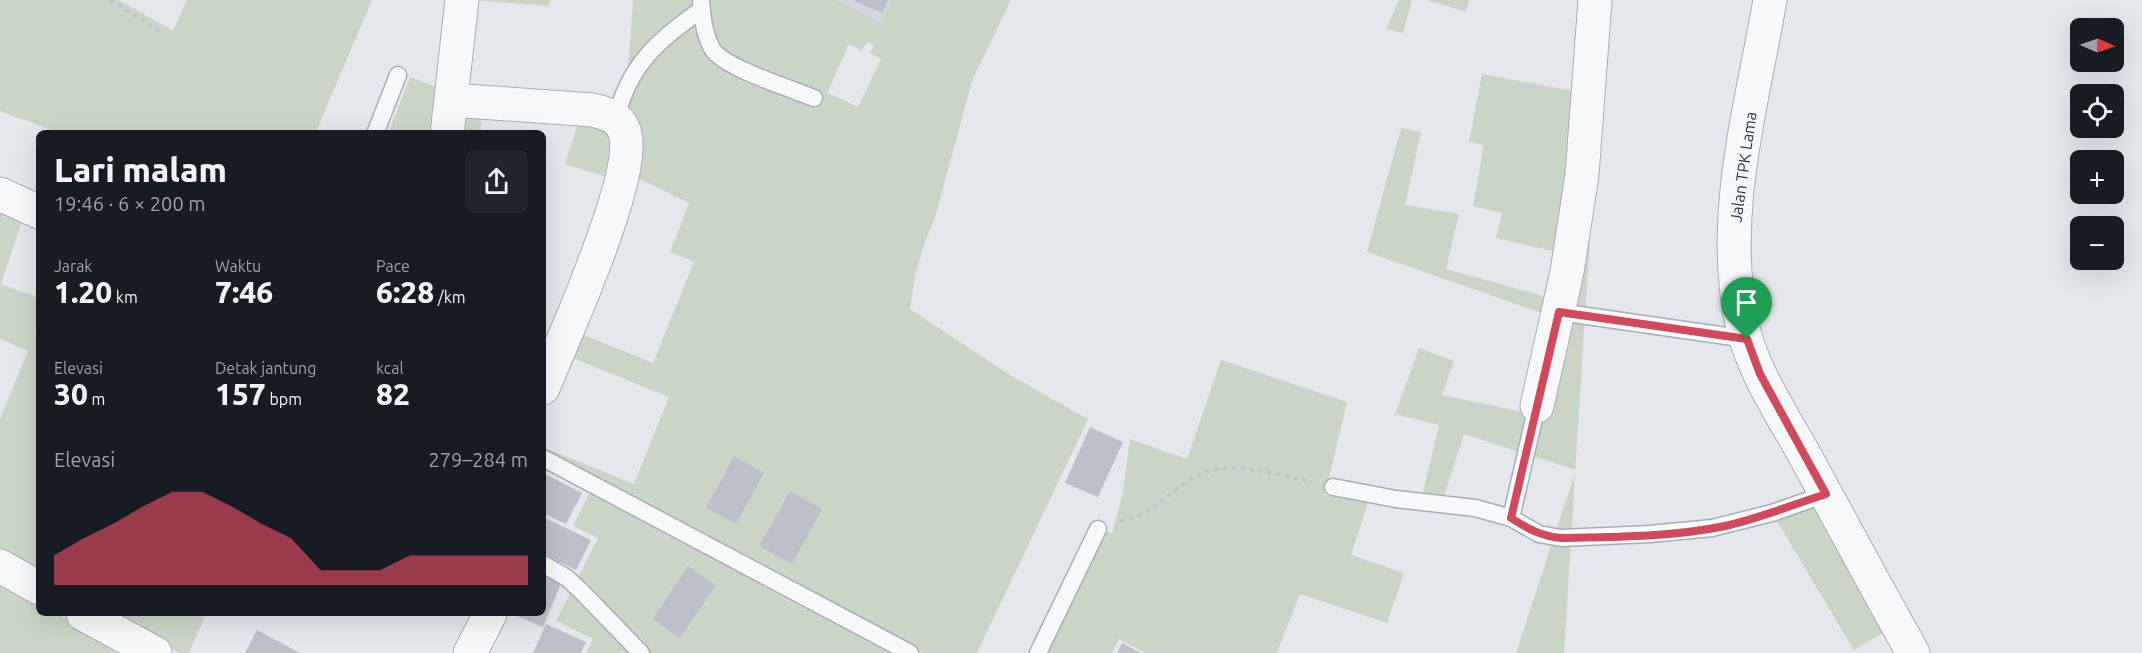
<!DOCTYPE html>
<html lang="id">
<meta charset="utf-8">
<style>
body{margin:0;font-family:Ubuntu,sans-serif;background:#20242c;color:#f1f3f6;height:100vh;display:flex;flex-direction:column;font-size:22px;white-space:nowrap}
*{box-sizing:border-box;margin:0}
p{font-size:20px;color:#9ea1a6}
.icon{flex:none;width:33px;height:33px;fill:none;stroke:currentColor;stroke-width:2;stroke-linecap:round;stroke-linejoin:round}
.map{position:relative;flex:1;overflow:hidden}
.drawer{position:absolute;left:36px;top:130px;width:510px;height:486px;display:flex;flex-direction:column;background:#171b24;border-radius:9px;box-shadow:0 6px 24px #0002}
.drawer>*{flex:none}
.needle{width:39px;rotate:92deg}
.buttons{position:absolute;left:2070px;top:18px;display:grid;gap:12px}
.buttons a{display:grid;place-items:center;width:54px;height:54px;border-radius:9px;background:#171b24;box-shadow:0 6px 24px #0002;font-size:30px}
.pin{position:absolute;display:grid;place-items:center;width:51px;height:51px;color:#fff;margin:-62px -26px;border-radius:50% 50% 50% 0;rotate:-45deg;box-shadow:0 0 6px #0007}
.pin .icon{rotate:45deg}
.round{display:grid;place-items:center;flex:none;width:63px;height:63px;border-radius:9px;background:#20242c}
.summary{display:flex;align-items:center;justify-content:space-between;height:102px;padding:0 18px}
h1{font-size:33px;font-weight:800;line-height:45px}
.figures{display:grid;grid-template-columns:repeat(3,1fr);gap:9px;height:102px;padding:6px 18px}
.figures div{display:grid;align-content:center}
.figures b{font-size:30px;font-weight:800}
.figures small{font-size:16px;font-weight:400}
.figures p{font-size:16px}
.chart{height:168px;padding:12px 18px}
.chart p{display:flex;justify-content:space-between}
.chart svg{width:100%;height:108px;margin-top:6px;fill:#d1495b;opacity:.7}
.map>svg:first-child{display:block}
.built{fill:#d2d6de}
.green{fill:#c9d6c5;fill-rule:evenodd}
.building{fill:#bbc0ca}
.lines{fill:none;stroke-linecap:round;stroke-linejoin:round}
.lane-casing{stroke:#a9aeb7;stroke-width:19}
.street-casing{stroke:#a9aeb7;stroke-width:35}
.path{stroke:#c2c5cb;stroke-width:4;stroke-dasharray:4.5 4.5;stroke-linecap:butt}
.lane{stroke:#f7f8fa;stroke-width:16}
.street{stroke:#f7f8fa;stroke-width:33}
.route-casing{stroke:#fff;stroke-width:12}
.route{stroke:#d1495b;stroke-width:8}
.labels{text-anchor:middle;stroke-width:5;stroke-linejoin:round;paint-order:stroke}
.street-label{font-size:16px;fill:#2b3445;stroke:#f4f6f9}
</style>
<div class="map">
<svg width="2142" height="653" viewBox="0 0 2142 653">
<rect width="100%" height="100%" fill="#e4e7ec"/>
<path class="built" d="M837 0H891L881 25Z"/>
<path class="green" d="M0 0H119L173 31 187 0H372L315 134 60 133 0 111Z
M472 0H550L549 6Z
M633 0H837L881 24 891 0H1011L972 81 935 218 925 241 915 276 910 309 1010 375 1088 419 977 653H923L543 447 634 484 669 397 570 357 579 333 653 363 694 262 670 252 689 203 635 177 625 115ZM867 42 874 45 870 53 881 59 858 107 827 93 849 44 862 51Z
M1399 0H1412L1403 33 1386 29Z
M1427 0H1469L1466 12Z
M1482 74 1600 96 1586 298 1564 653H1516L1576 470 1464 434 1444 496 1423 493 1439 425 1395 414 1419 348 1454 361 1442 395 1543 416 1570 323 1367 252 1401 128 1421 132 1405 205 1459 214 1446 269 1575 305 1587 259 1496 238 1502 213 1473 206 1484 145 1469 142Z
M410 77 446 91 441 133 388 134Z
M460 111 482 112 480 133 457 134Z
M580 117 612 130 613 179 565 164Z
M0 205 24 215 1 284 39 298V320L35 332 39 334V572L0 550V419L28 351 0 339Z
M1221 360 1347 402 1325 495 1368 503 1351 555 1404 573 1387 623 1300 594 1277 653H1145L1119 639 1112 653H1030L1092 525 1112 534 1123 492 1130 439 1187 459Z
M590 492 896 653H586L593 639 556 621 598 538 573 526Z
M1816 497 1888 630 1854 650 1772 513Z
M0 579 39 602V614H58L131 653H0Z
M112 614H206L189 653H180Z"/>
<path class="building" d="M852 0H888L883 13Z
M1090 427 1123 442 1098 497 1065 483Z
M734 456 764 473 736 524 706 508Z
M543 473 582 493 566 524 543 513Z
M790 491 822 509 792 564 759 546Z
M543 517 591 540 576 570 543 554Z
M688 566 716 585 680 638 653 619Z
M543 573 562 581 543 627 512 614H543Z
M546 624 586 642 581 653H533Z
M257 630 300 653H245Z
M1122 643 1141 653H1117Z"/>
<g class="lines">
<g class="lane-casing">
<path id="lane" d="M701 0C702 16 704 36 713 50 725 68 792 89 814 98
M616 119C629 64 658 41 702 9
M375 134 398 75
M1559 312 1747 339
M543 458 910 653
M1333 487 1396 499 1475 508 1511 518 1539 534 1561 538 1650 534 1712 528 1772 513 1826 494
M1511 518 1537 406
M543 564 567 578 582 592 641 653
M1038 653 1098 529"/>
</g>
<g class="street-casing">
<path id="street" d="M1770 0C1752 105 1720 212 1741 319 1750 367 1780 411 1804 454 1840 520 1876 587 1913 653
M451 100 593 110C605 113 618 116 623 128 643 167 561 343 543 388
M447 134 462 0
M0 194 39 212
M1537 406 1567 272 1582 175 1595 0
M0 566 39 588
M83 614 155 653
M470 653 490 614"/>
</g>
<path class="path" d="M110 0 162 33
M1120 521C1148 516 1164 498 1186 482 1221 455 1273 474 1312 482"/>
<use href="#lane" class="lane"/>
<use href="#street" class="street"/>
</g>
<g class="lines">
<g class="route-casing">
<path id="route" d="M1559 312 1747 339 1760 374 1826 494C1792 505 1760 518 1725 526 1672 537 1615 537 1561 538 1541 536 1528 529 1511 518Z"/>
</g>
<use href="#route" class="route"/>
</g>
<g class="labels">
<g class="street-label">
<text transform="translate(1743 167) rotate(-82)" y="6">Jalan TPK Lama</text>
</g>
</g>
</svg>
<div class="buttons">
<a><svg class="needle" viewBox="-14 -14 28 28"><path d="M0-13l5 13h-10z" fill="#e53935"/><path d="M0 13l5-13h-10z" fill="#9ea1a6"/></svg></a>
<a><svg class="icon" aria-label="locate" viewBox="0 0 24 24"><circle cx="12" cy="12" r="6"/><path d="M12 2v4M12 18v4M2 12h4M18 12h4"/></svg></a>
<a>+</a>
<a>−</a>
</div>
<div class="pin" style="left:1747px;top:339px;background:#1e9e55"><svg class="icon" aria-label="arrive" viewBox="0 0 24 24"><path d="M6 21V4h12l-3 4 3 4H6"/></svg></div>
<section class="drawer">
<div class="summary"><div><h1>Lari malam</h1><p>19:46 · 6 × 200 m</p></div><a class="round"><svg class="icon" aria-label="share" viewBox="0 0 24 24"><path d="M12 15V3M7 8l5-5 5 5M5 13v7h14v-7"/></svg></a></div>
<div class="figures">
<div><p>Jarak</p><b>1.20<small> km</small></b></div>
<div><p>Waktu</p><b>7:46</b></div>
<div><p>Pace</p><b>6:28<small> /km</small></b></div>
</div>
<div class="figures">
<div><p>Elevasi</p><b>30<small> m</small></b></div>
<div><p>Detak jantung</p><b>157<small> bpm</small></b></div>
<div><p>kcal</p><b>82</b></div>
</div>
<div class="chart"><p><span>Elevasi</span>279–284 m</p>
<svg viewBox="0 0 160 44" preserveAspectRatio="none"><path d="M0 44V32L10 25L20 19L30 12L40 6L50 6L60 12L70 19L80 25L90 38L100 38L110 38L120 32L130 32L140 32L150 32L160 32V44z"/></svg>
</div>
</section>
</div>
